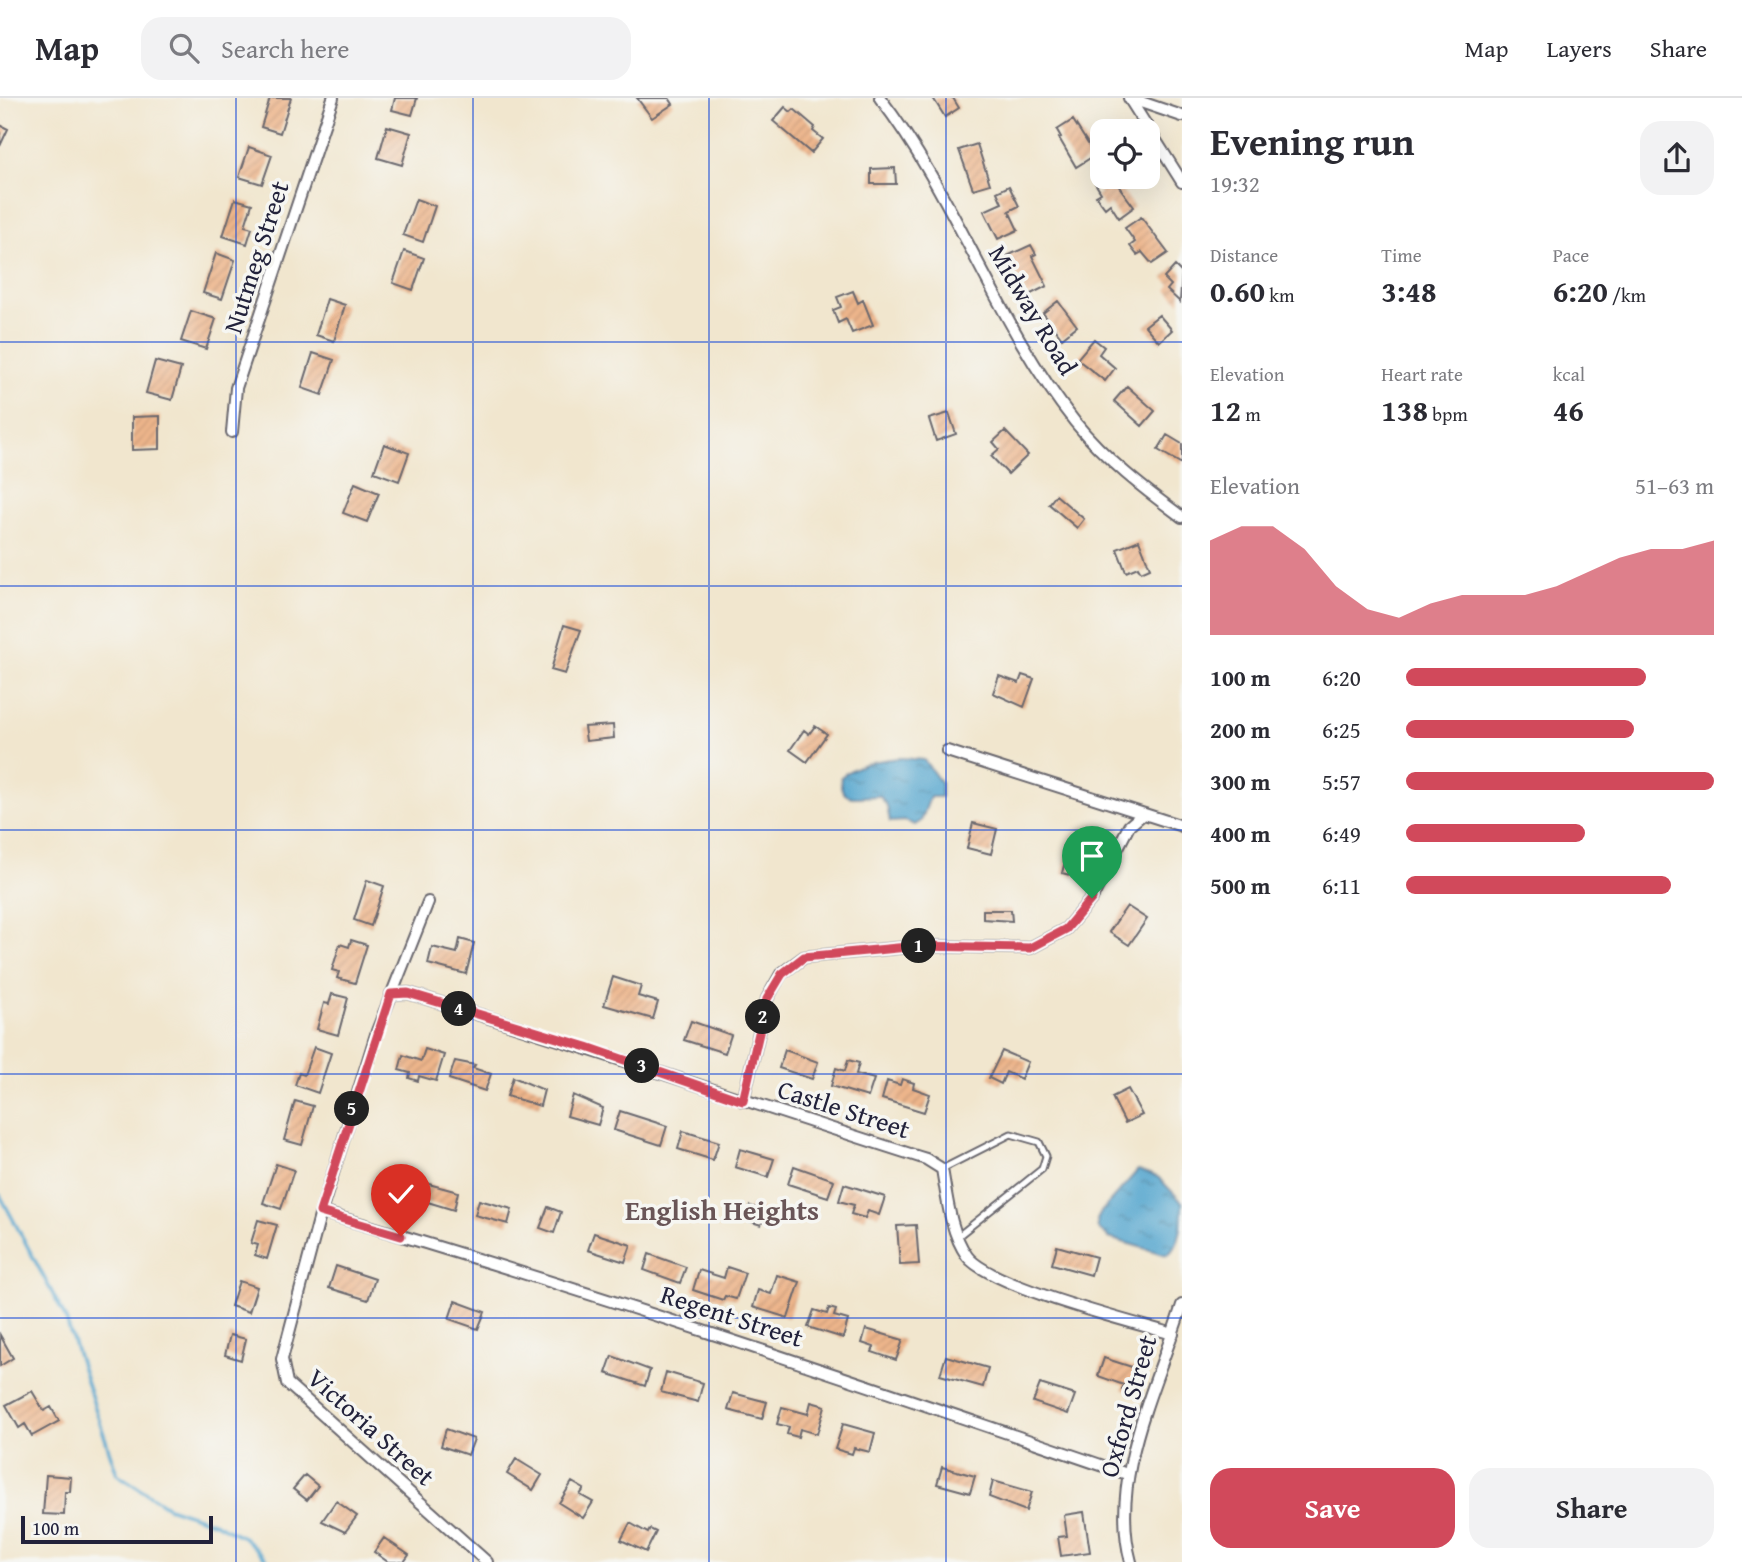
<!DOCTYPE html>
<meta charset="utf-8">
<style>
body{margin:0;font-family:"Gentium Book Plus",serif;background:#f2f2f3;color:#2b2b33;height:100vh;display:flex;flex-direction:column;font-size:26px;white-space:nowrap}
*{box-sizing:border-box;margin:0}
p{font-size:23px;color:#7c7c81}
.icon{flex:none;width:38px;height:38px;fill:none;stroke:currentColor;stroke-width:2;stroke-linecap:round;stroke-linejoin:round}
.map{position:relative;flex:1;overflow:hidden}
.side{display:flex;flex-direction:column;background:#fff;width:560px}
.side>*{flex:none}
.fabs{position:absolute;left:1090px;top:21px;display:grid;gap:14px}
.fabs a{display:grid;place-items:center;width:70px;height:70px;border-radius:14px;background:#fff;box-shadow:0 7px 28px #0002;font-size:35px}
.scale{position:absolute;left:21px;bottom:18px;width:192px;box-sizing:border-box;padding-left:7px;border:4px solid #22223b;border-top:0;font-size:19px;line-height:24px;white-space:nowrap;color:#22223b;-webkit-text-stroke:5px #f6f6f2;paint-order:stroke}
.pin{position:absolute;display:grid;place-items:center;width:60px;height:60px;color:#fff;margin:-72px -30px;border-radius:50% 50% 50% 0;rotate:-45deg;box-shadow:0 0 7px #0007}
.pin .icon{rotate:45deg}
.km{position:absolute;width:35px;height:35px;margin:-18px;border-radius:50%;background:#222;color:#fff;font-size:19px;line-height:35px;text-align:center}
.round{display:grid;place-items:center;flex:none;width:74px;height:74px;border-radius:21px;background:#f2f2f3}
.summary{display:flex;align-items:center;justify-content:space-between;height:119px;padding:0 28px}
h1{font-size:38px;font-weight:700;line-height:52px}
.figures{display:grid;grid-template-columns:repeat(3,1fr);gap:10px;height:119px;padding:7px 28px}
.figures div{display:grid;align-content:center}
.figures b{font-size:30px;font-weight:700}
.figures small{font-size:19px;font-weight:400}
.figures p{font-size:19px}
.chart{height:196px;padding:14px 28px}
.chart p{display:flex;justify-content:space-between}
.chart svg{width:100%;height:126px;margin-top:7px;fill:#d1495b;opacity:.7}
.cta{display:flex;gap:14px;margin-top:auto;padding:14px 28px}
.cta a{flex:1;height:80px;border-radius:21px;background:#d1495b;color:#fff;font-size:28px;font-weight:700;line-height:80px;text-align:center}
.cta a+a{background:#f2f2f3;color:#2b2b33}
ul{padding:0 28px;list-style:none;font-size:23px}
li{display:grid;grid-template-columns:112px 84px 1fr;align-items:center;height:52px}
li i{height:18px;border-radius:9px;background:#d1495b}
header{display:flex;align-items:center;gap:42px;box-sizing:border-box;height:98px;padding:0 35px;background:#fff;border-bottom:2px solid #e1e1e2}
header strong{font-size:33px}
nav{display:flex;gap:38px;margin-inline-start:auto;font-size:24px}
.search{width:490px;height:63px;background:#f2f2f3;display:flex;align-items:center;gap:18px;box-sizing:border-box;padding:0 24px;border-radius:21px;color:#7c7c81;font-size:26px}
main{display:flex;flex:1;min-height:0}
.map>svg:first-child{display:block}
.water{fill:url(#water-ripples);stroke:#3a6484;stroke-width:2}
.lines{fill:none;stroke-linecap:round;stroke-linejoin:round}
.stream{stroke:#53a5ce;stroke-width:3.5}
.building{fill:url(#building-hatch)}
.lane-casing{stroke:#6a676e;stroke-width:9}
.street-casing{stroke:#6a676e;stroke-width:14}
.lane{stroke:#fff;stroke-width:5}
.street{stroke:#fff;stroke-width:10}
.route-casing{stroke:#fff;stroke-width:14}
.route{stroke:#d1495b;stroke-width:9}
.grid{fill:none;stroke:#1d4ed8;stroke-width:2;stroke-opacity:0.55}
.labels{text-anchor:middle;stroke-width:7;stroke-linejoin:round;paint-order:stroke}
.street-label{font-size:26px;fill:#22223b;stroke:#f6f6f2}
.neighbourhood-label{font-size:28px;font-weight:bold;fill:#695557;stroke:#f6f6f2}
</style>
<header>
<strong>Map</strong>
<div class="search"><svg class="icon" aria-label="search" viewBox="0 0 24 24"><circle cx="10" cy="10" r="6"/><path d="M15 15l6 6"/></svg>Search here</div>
<nav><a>Map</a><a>Layers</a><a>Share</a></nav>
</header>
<main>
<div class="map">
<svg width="1182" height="1464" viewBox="0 0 1182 1464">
<defs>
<pattern id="water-ripples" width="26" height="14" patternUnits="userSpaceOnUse" patternTransform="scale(1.75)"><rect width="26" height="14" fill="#53a5ce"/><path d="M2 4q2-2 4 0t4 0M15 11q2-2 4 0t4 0" fill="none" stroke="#4486a8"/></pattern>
<pattern id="building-hatch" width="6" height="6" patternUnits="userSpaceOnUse" patternTransform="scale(1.75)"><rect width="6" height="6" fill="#edb58b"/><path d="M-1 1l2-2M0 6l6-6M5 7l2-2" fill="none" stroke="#cb9b79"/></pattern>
</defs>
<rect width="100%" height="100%" fill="#f6f6f2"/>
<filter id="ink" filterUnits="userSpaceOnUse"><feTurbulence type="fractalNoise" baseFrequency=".0143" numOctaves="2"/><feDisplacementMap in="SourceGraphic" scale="14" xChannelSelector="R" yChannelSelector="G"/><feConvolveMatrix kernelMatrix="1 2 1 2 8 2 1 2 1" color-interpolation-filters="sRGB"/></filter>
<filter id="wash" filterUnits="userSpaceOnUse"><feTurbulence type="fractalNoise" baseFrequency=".00686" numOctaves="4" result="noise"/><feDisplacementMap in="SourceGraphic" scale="28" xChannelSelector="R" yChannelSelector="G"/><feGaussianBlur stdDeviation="1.57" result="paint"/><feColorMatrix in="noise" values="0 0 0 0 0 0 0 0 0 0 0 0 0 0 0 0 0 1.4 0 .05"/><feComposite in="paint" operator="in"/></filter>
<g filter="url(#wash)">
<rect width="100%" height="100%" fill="#f1e6ce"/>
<path class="water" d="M901 660 924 662 941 685V699H930L921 723 915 727 905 723 890 724 887 708 880 698C862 697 838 708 841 679 858 664 880 662 901 660Z
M1138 1072 1158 1079 1182 1104C1182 1125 1182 1146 1167 1157L1109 1140 1098 1131 1097 1122 1101 1114Z"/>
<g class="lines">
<path class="stream" d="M0 1097 65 1219 117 1376 168 1409 215 1425 245 1440 269 1464"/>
</g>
<g id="blocks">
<path class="building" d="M270 0H291L280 35 261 29Z
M395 0H417L412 17 392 12Z
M637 0H669L673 6 652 20Z
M933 0H953L959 10 945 19Z
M785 9 791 14 794 11 815 29 813 33 823 41 811 55 773 23Z
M1073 22 1095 57 1076 69 1059 40 1061 39 1057 32Z
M0 27 8 31 0 48Z
M387 28 411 35 402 67 378 60Z
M977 46 990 86 973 91 959 52Z
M249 49 272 57 262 86 239 79Z
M895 70 896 86H871V71Z
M1104 79H1112L1134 109 1119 120 1110 106 1105 110 1096 98 1101 95 1095 85Z
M1009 88 1019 108 1009 113 1018 132 998 141 984 113 1002 105 997 94Z
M235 101 252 106 245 128 252 130 247 146 223 138Z
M416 101 435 108 423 144 403 137Z
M1141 119 1168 155 1152 166 1142 154 1137 157 1130 148 1135 144 1125 130Z
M1031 147 1036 156 1032 158 1047 188 1027 198 1007 158Z
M404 153 424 160 413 192 393 185Z
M216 155 235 162 222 201 203 195Z
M1175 168 1182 175 1180 204 1167 192 1171 187 1164 180Z
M853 193 858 205 863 202 873 227 852 235 846 221 838 225 833 212 841 209 837 199Z
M327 201 345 207 334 243 316 237Z
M1058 203 1077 228 1062 240 1043 215Z
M191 213 216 221 206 251 181 243Z
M1159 217 1172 232 1159 244 1145 228Z
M1094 241 1104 249 1099 256 1115 270 1105 283 1077 261Z
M313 255 334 262 322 297 302 290Z
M155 263 181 270 172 302 146 295Z
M1127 288 1155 313 1142 328 1114 303Z
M949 315 956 336 936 343 929 321Z
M160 318V351L132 352V319Z
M1005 333 1028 357 1008 376 991 358 999 351 993 344Z
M1167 337 1182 346V366L1158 352Z
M384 346 409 355 399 383 374 374Z
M355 385 379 395 367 424 343 415Z
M1056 397 1084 421 1077 430 1049 406Z
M1139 442 1150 470 1141 474 1138 469 1126 474 1117 451Z
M564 527 581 532 565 576 551 572Z
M1022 577 1034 581 1024 609 993 595 999 578 1019 585Z
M613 627 614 640 586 643 584 629Z
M815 628 827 636 807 664 790 652 804 632 809 636Z
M973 725 997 731 991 756 967 750Z
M1068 752 1091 758 1085 781 1062 775Z
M367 782 384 788 371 828 354 822Z
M1127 808 1147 821 1129 847 1109 834Z
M983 812H1011L1012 823 983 821Z
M460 841 474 845 466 876 428 866 432 849 457 855Z
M351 842 367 847 355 885 337 880 339 874 332 872 340 846 349 849Z
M613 879 641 888 638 898 658 904 653 921 604 907Z
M332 896 348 900 338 937 317 931 324 905 329 906Z
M691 923 731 937 725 955 684 942Z
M314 949 331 955 318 995 295 987 299 975 304 977Z
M425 951 444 957 436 983 419 978 418 983 409 980 410 975 399 972 403 957 421 963Z
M785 952 818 964 812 981 779 970Z
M1002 953 1028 964 1021 981 1006 974 1001 986 989 980Z
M848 962 859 965 856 976 874 981 868 999 831 988 836 970 845 973Z
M455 963 475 967 473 970 491 976 485 993 449 981Z
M513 979 544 992 540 1008 507 998Z
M902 981 914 985 913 990 930 996 924 1014 882 1001 887 983 900 987Z
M1128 991 1142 1017 1125 1025 1112 999Z
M573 997 603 1010 598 1027 567 1018Z
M295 1003 313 1008 302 1047 284 1042Z
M620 1013 667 1028 661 1047 614 1032Z
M683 1033 719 1044 713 1062 678 1051Z
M740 1051 774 1061 768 1079 735 1069Z
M276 1066 294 1072 281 1111 263 1105Z
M794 1068 834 1082 828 1099 788 1086Z
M425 1085 458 1094 454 1112 421 1102Z
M844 1086 885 1099 879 1117 868 1113 865 1120 851 1116 854 1107 839 1103Z
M479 1102 512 1111 508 1126 475 1117Z
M750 1108 766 1113 761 1127 746 1122Z
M548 1109 561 1114 554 1135 540 1130Z
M258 1122 277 1127 267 1161 255 1157 258 1147 251 1145Z
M916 1127 919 1166 900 1167 897 1128Z
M594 1135 631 1147 625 1164 588 1152Z
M1057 1148 1096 1159 1091 1177 1052 1166Z
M649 1156 686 1169 680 1185 644 1172Z
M336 1168 375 1181 368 1202 329 1190Z
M727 1169 745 1175 736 1201 725 1198 723 1202 693 1192 699 1172 724 1180Z
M777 1177 800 1184 788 1220 753 1209 758 1192 771 1196Z
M239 1183 257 1189 249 1214 231 1208Z
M455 1203 485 1214 478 1231 449 1221Z
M829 1210 836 1212 834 1218 848 1222 843 1240 808 1229 814 1212 827 1216Z
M866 1231 903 1242 896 1262 872 1254 874 1249 862 1245Z
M0 1237 13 1260 0 1268Z
M230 1237 246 1241 241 1262 225 1257Z
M612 1258 650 1272 645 1288 606 1275Z
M946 1258 988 1270 983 1289 940 1277Z
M1104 1260 1141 1272 1133 1295 1122 1291 1124 1287 1098 1278Z
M666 1274 703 1285 698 1304 661 1294Z
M1040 1286 1075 1297 1068 1316 1033 1304Z
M32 1293 44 1313 51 1309 59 1323 32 1338 25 1326 19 1330 6 1307Z
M733 1295 767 1304 762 1321 728 1312Z
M811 1304 825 1308 817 1336 800 1331 798 1339 787 1336 789 1329 777 1326 782 1309 808 1316Z
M843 1326 875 1335 870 1354 854 1350 852 1356 835 1351Z
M446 1331 474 1341 468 1357 441 1348Z
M516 1361 542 1377 533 1392 507 1376Z
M942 1369 975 1378 970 1395 937 1386Z
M46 1377 71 1379 70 1394H65L64 1417 43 1416Z
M305 1377 318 1388 307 1402 293 1391Z
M993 1383 1032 1394 1026 1413 989 1399Z
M572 1384 584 1391 580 1397 593 1404 583 1420 559 1405Z
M336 1403 357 1418 345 1434 322 1423Z
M1084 1414 1090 1454 1061 1458 1058 1439 1067 1438 1064 1417Z
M630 1425 648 1435 650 1431 656 1434 646 1454 621 1442Z
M384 1440 409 1457 404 1464H388L374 1454Z"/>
</g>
</g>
<g filter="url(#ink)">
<use href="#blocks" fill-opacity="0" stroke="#6a676e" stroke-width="2"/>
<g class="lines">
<g class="lane-casing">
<path id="lane" d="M942 1071 1011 1036 1039 1044 1046 1058 1042 1071 957 1139"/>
</g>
<g class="street-casing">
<path id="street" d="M880 0C957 100 996 225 1075 324 1105 361 1144 391 1182 419
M1129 0 1182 84
M1129 0 1182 18
M232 334 236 290 333 0
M947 653 1182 728
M428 804 377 933 321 1114 282 1261 287 1285 487 1464
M391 896 408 895C582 947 753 1006 926 1061L942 1071C947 1099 950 1134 967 1158 989 1188 1132 1224 1173 1236
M743 1003 767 901 781 876 804 859 918 848 1030 850 1066 831 1092 800 1129 728 1143 716
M321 1114C592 1193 859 1284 1127 1376
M1131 1464C1108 1380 1157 1287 1182 1207"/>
</g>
<use href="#lane" class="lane"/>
<use href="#street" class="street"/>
</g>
</g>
<g class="lines" filter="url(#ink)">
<g class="route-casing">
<path id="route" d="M401 1138 320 1114 391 896 408 895 587 949 743 1003 767 901 782 876 804 859 918 848 1030 850 1066 831 1092 800"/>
</g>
<use href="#route" class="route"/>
</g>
<path class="grid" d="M236 0V1464M473 0V1464M709 0V1464M946 0V1464M0 244H1182M0 488H1182M0 732H1182M0 976H1182M0 1220H1182"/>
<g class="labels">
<g class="street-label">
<text transform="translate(256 159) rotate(-72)" y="9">Nutmeg Street</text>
<text transform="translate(1033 212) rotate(59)" y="9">Midway Road</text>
<text transform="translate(844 1011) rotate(18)" y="9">Castle Street</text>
<text transform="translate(732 1218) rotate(18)" y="9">Regent Street</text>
<text transform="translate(1128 1308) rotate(-74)" y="9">Oxford Street</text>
<text transform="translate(371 1329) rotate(42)" y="9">Victoria Street</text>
</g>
<g class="neighbourhood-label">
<text x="722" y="1122">English Heights</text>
</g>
</g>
</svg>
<div class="fabs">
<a><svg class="icon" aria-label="locate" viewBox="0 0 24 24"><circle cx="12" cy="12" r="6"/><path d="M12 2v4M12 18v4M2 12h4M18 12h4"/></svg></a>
</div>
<div class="scale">100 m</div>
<div class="pin" style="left:1092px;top:800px;background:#1e9e55"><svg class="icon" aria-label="arrive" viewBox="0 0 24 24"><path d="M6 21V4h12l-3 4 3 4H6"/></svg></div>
<div class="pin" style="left:401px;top:1138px;background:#d93025"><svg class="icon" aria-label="check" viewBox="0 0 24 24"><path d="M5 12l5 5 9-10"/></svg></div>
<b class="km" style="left:919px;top:848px">1</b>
<b class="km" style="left:763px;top:919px">2</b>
<b class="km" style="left:642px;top:968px">3</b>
<b class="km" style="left:459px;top:911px">4</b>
<b class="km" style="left:352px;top:1011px">5</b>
</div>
<section class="side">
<div class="summary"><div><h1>Evening run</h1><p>19:32</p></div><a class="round"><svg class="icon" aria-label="share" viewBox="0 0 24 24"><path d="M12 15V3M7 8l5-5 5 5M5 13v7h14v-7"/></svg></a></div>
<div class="figures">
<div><p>Distance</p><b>0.60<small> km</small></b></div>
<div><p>Time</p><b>3:48</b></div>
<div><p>Pace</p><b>6:20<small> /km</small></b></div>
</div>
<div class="figures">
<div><p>Elevation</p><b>12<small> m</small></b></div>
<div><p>Heart rate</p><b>138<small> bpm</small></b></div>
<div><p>kcal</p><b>46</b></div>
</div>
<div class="chart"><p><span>Elevation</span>51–63 m</p>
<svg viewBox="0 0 160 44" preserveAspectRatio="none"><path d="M0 44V11L10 6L20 6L30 14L40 27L50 35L60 38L70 33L80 30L90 30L100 30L110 27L120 22L130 17L140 14L150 14L160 11V44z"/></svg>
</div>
<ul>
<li><b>100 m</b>6:20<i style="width:78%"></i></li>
<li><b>200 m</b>6:25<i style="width:74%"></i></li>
<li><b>300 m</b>5:57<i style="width:100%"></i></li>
<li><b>400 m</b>6:49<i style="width:58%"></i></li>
<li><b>500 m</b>6:11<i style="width:86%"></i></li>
</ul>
<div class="cta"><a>Save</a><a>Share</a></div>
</section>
</main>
